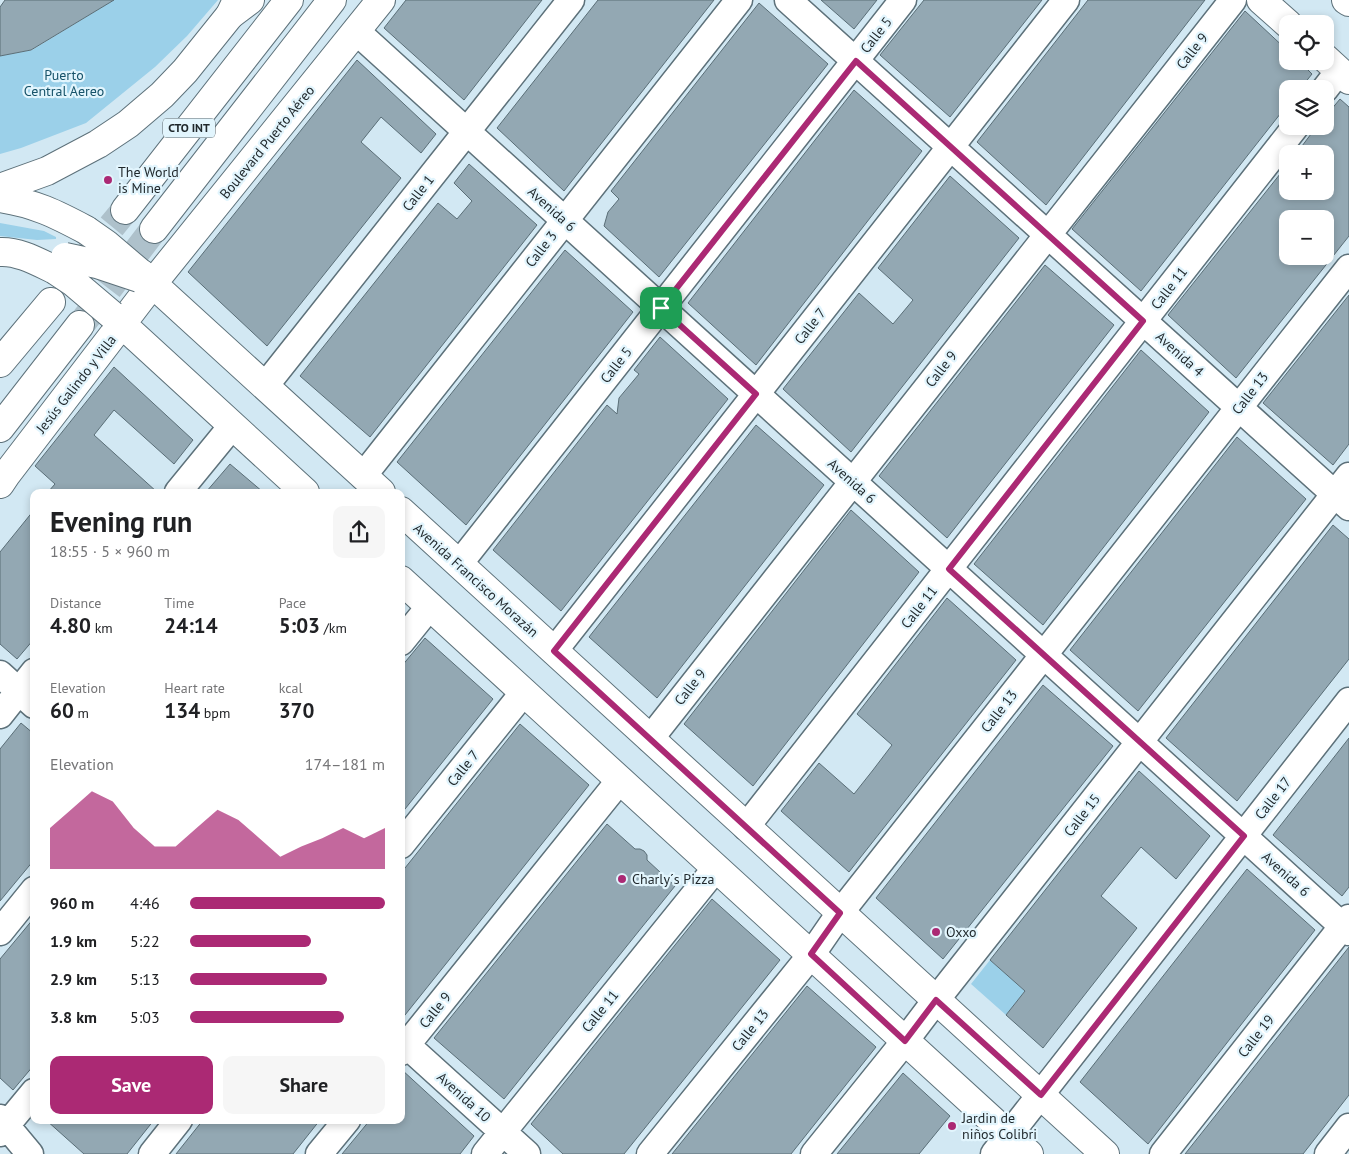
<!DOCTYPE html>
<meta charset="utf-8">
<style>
body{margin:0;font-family:"PT Sans",sans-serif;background:#f6f6f6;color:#202124;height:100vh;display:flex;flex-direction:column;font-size:19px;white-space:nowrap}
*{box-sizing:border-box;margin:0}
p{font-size:16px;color:#757577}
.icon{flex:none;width:28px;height:28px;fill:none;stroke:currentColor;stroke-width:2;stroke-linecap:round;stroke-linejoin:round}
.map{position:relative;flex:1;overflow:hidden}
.drawer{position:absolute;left:30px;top:489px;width:375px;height:635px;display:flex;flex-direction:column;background:#fff;border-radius:10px;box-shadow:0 2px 8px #0003}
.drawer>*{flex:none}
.tools{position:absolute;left:1279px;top:15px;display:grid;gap:10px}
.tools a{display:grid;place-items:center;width:55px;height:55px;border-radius:10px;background:#fff;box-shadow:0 2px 8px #0003;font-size:25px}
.pin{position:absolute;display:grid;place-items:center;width:42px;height:42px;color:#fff;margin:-21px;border-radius:10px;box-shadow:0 2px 8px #0006}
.round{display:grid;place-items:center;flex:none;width:52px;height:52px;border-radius:10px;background:#f6f6f6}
.summary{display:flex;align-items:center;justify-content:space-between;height:85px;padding:0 20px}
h1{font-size:28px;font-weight:700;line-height:38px}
.metrics{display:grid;grid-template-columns:repeat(3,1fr);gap:8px;height:85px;padding:5px 20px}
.metrics div{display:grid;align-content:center}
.metrics b{font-size:21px;font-weight:700}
.metrics small{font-size:14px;font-weight:400}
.metrics p{font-size:14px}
.chart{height:140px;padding:10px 20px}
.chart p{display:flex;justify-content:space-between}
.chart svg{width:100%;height:90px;margin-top:5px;fill:#ab2974;opacity:.7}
.button{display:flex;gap:10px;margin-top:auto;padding:10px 20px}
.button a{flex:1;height:58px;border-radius:10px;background:#ab2974;color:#fff;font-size:20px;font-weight:700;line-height:58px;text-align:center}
.button a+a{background:#f6f6f6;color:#202124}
ul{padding:0 20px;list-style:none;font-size:16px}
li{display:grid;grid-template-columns:80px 60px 1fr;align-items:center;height:38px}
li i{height:12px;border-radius:6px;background:#ab2974}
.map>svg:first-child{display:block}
.green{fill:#9bd0e9}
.building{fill:#93a8b3;stroke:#5a6e77;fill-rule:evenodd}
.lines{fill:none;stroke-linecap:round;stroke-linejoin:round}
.highway-tunnel{stroke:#aec1cb;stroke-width:28;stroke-dasharray:28 14;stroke-linecap:butt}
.minor-casing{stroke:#5d717a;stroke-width:29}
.major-casing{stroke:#5d717a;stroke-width:30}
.highway-casing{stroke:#5d717a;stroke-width:30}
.minor{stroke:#fff;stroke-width:26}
.major{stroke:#fff;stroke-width:28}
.highway{stroke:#fff;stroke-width:28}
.major-bridge-casing{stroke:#5d717a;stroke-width:30;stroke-linecap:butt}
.major-bridge{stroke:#fff;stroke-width:28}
.route-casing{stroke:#fff;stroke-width:10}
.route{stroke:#ab2974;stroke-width:6}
.poi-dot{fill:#ab2974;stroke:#e2f5fd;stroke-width:2}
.labels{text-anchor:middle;stroke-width:4.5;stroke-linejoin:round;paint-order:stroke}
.shield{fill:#e2f5fd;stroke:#5a656a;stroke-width:1}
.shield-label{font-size:12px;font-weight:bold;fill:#1f272b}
.street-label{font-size:14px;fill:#1f272b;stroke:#e2f5fd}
.park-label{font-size:14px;fill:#17536a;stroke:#e2f5fd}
.poi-label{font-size:14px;fill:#1f272b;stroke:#e2f5fd;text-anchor:start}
</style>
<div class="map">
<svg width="1349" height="1154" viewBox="0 0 1349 1154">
<rect width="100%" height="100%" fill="#d2e8f3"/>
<path class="green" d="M114 0H218L187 36 155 67 86 123 21 148 0 154V56L32 50Z
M0 223 44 231 56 237V239L37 240 0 236Z
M990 960 1025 991 1006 1015 971 984Z"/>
<path class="building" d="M5 0H114L31 50 0 56V7Z
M406 0H542L464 100 384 28Z
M598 0H714L564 191 497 128Z
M821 0H877L854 29Z
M924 0H1042L950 117 880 55Z
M1088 0H1205L1046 205 977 142Z
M759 3 828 64 659 277 604 226 608 212 619 199 611 191Z
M1245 11 1288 51V61H1299L1312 74 1300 89H1288V104L1141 291 1072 229Z
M357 60 436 134 421 153 381 117 361 142 401 178 267 346 188 272Z
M854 90 922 151 756 365 688 303Z
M1340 99 1349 107V236L1236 378 1168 315 1288 164V191H1325V154H1296L1317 126H1325V117ZM1288 219H1325V256H1288Z
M469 164 537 225 370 437 300 376 438 203 457 219 472 201 454 183Z
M950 176 1019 238 851 452 783 389 859 293 893 324 913 300 878 268Z
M565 250 633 312 466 525 397 462Z
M1045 265 1114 325 947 538 879 476Z
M1349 295V444L1333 465 1263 403Z
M660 337 728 399 561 611 493 550 607 405 617 414 619 398 639 374 634 370Z
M1141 350 1209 412 1043 625 974 564Z
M114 367 193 440 174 464 114 410 94 435 157 492H48L55 484 35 466Z
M756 425 824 485 657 698 589 637Z
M1237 437 1306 499 1138 711 1070 650Z
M230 464 263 492H206Z
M34 510V639L17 659 0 644V552Z
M851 510 919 572 753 786 684 724Z
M1333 525 1349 539V659L1237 801 1166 738Z
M947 598 1016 660 849 872 781 811 819 763 854 794 873 770 892 745 857 714Z
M425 638 493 699 401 814V667Z
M1043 685 1113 746 943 959 876 898Z
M21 723 34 734V860L0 901V749Z
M520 724 589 785 401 1020V873Z
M1349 738V887L1342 896 1273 835Z
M1139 771 1210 836 1176 879 1141 847 1101 896 1137 928 1043 1048 1006 1015 1025 991 990 960Z
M607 824 635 849H640L644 851 647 855V860L675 886 504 1099 434 1038Z
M1247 869 1315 930 1148 1144 1080 1082Z
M712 899 780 960 624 1154H563L531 1124Z
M34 918V1065L13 1090 0 1078V959Z
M1349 947V1095L1303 1154H1185Z
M807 986 876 1047 791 1154H672Z
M401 1069 474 1136 460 1154H342L370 1120H401Z
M903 1073 950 1116 919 1154H837Z
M46 1120H154L127 1154H84Z
M203 1120H320L293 1154H176Z"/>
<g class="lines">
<path class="highway-tunnel" d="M85 259 125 210
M83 322 154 229"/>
<g class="minor-casing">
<path id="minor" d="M788 0 1349 507
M356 31 1349 932
M1325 89 1339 71
M265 386 571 0
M363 476 739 0
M178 492 232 426
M459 564 903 0
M401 642 430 606
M554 651 1066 0
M0 674 34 705
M0 715 34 672
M650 739 1233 0
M746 827 1296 126
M401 845 524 692
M0 932 34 890
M401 1040 527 1154
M401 1052 620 780
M0 1118 30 1154
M0 1133 34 1092
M152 1154 179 1120
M319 1154 347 1120
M485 1154 716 868
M650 1154 811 955 840 913 1349 268
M814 1154 905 1041 936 1000 1349 476
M994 1154 1349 701
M1163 1154 1349 918
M1328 1154 1349 1127"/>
</g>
<g class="major-casing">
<path id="major" d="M1261 0 1288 24
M1346 0 1349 2
M1325 58 1349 80
M0 188 47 171 98 144 128 124 162 95 185 71 230 15 237 0
M0 198C34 203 56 214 86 230
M0 252C19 251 38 262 55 270
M142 274 381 492
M112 315 305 492
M0 484 6 475 153 283 381 0
M401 511 1105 1154
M401 580 1029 1154"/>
</g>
<g class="highway-casing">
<path id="highway" d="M230 15 250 0
M125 210 289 0
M154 229 332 0
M0 363 51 302
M0 428 80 325"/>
</g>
<use href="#minor" class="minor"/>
<use href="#major" class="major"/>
<use href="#highway" class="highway"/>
<g class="major-bridge-casing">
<path id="major-bridge" d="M86 230 106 244 139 272
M65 257 97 264 139 278
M55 270 73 282 112 315"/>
</g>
<use href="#major-bridge" class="major-bridge"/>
</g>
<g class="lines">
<g class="route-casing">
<path id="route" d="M856 61 1143 321 949 569 1244 836 1041 1095 936 1000 905 1041 811 954 840 913 554 651 756 394 661 308Z"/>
</g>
<use href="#route" class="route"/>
</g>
<g class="poi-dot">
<circle cx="108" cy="180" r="5"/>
<circle cx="622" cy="879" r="5"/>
<circle cx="936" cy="932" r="5"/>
<circle cx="952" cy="1126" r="5"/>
</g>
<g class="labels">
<rect class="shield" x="163" y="118.5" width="52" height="19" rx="4"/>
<g class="shield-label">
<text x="189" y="132">CTO INT</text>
</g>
<g class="street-label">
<text transform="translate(876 35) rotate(-52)" y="5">Calle 5</text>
<text transform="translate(1192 51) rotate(-52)" y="5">Calle 9</text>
<text transform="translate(267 142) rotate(-51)" y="5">Boulevard Puerto Aéreo</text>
<text transform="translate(418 193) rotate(-52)" y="5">Calle 1</text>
<text transform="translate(552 209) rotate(42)" y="5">Avenida 6</text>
<text transform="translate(541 249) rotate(-52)" y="5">Calle 3</text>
<text transform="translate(1169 288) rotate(-52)" y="5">Calle 11</text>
<text transform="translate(810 326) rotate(-52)" y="5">Calle 7</text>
<text transform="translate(1180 354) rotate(42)" y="5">Avenida 4</text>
<text transform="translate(616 365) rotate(-52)" y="5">Calle 5</text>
<text transform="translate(941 369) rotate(-52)" y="5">Calle 9</text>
<text transform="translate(76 384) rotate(-52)" y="5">Jesús Galindo y Villa</text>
<text transform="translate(1250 393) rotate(-52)" y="5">Calle 13</text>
<text transform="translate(852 481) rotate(42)" y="5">Avenida 6</text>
<text transform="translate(476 580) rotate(42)" y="5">Avenida Francisco Morazán</text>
<text transform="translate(919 607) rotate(-52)" y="5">Calle 11</text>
<text transform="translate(690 687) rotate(-52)" y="5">Calle 9</text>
<text transform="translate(999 711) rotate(-52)" y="5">Calle 13</text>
<text transform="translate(463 768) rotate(-51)" y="5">Calle 7</text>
<text transform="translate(1273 798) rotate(-52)" y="5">Calle 17</text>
<text transform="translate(1082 815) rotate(-52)" y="5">Calle 15</text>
<text transform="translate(1286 874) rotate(42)" y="5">Avenida 6</text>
<text transform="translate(435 1010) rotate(-51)" y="5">Calle 9</text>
<text transform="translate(600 1011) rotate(-51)" y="5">Calle 11</text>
<text transform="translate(750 1030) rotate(-51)" y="5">Calle 13</text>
<text transform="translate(1256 1036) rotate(-52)" y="5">Calle 19</text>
<text transform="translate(464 1097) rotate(42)" y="5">Avenida 10</text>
</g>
<g class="park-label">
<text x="64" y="80">Puerto<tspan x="64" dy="16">Central Aereo</tspan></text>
</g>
<g class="poi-label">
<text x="118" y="177">The World<tspan x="118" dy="16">is Mine</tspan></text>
<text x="632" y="884">Charly´s Pizza</text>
<text x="946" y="937">Oxxo</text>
<text x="962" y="1123">Jardin de<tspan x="962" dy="16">niños Colibri</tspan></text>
</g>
</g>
</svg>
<div class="tools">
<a><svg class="icon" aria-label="locate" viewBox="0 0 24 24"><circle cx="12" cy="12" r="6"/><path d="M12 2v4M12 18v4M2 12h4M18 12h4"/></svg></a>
<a><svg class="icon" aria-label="layers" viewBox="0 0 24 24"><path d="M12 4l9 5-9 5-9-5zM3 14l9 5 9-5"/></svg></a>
<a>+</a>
<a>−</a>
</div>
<div class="pin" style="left:661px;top:308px;background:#1e9e55"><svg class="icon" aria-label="arrive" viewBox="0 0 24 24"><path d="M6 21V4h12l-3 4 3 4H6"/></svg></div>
<section class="drawer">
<div class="summary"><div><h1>Evening run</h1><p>18:55 · 5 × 960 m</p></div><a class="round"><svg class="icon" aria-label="share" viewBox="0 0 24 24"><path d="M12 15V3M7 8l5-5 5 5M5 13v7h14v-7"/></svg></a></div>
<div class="metrics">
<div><p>Distance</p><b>4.80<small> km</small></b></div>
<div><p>Time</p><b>24:14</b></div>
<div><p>Pace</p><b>5:03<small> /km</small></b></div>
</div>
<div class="metrics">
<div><p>Elevation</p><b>60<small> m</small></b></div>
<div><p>Heart rate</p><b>134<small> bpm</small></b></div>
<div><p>kcal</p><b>370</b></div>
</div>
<div class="chart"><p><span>Elevation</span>174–181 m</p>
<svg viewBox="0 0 160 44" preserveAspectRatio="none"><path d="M0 44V24L10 15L20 6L30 11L40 24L50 33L60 33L70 24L80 15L90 20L100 29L110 38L120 33L130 29L140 24L150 29L160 24V44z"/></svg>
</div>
<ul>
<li><b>960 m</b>4:46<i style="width:100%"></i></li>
<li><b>1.9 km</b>5:22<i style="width:62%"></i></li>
<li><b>2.9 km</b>5:13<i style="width:70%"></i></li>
<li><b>3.8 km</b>5:03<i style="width:79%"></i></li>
</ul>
<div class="button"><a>Save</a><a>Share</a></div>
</section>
</div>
